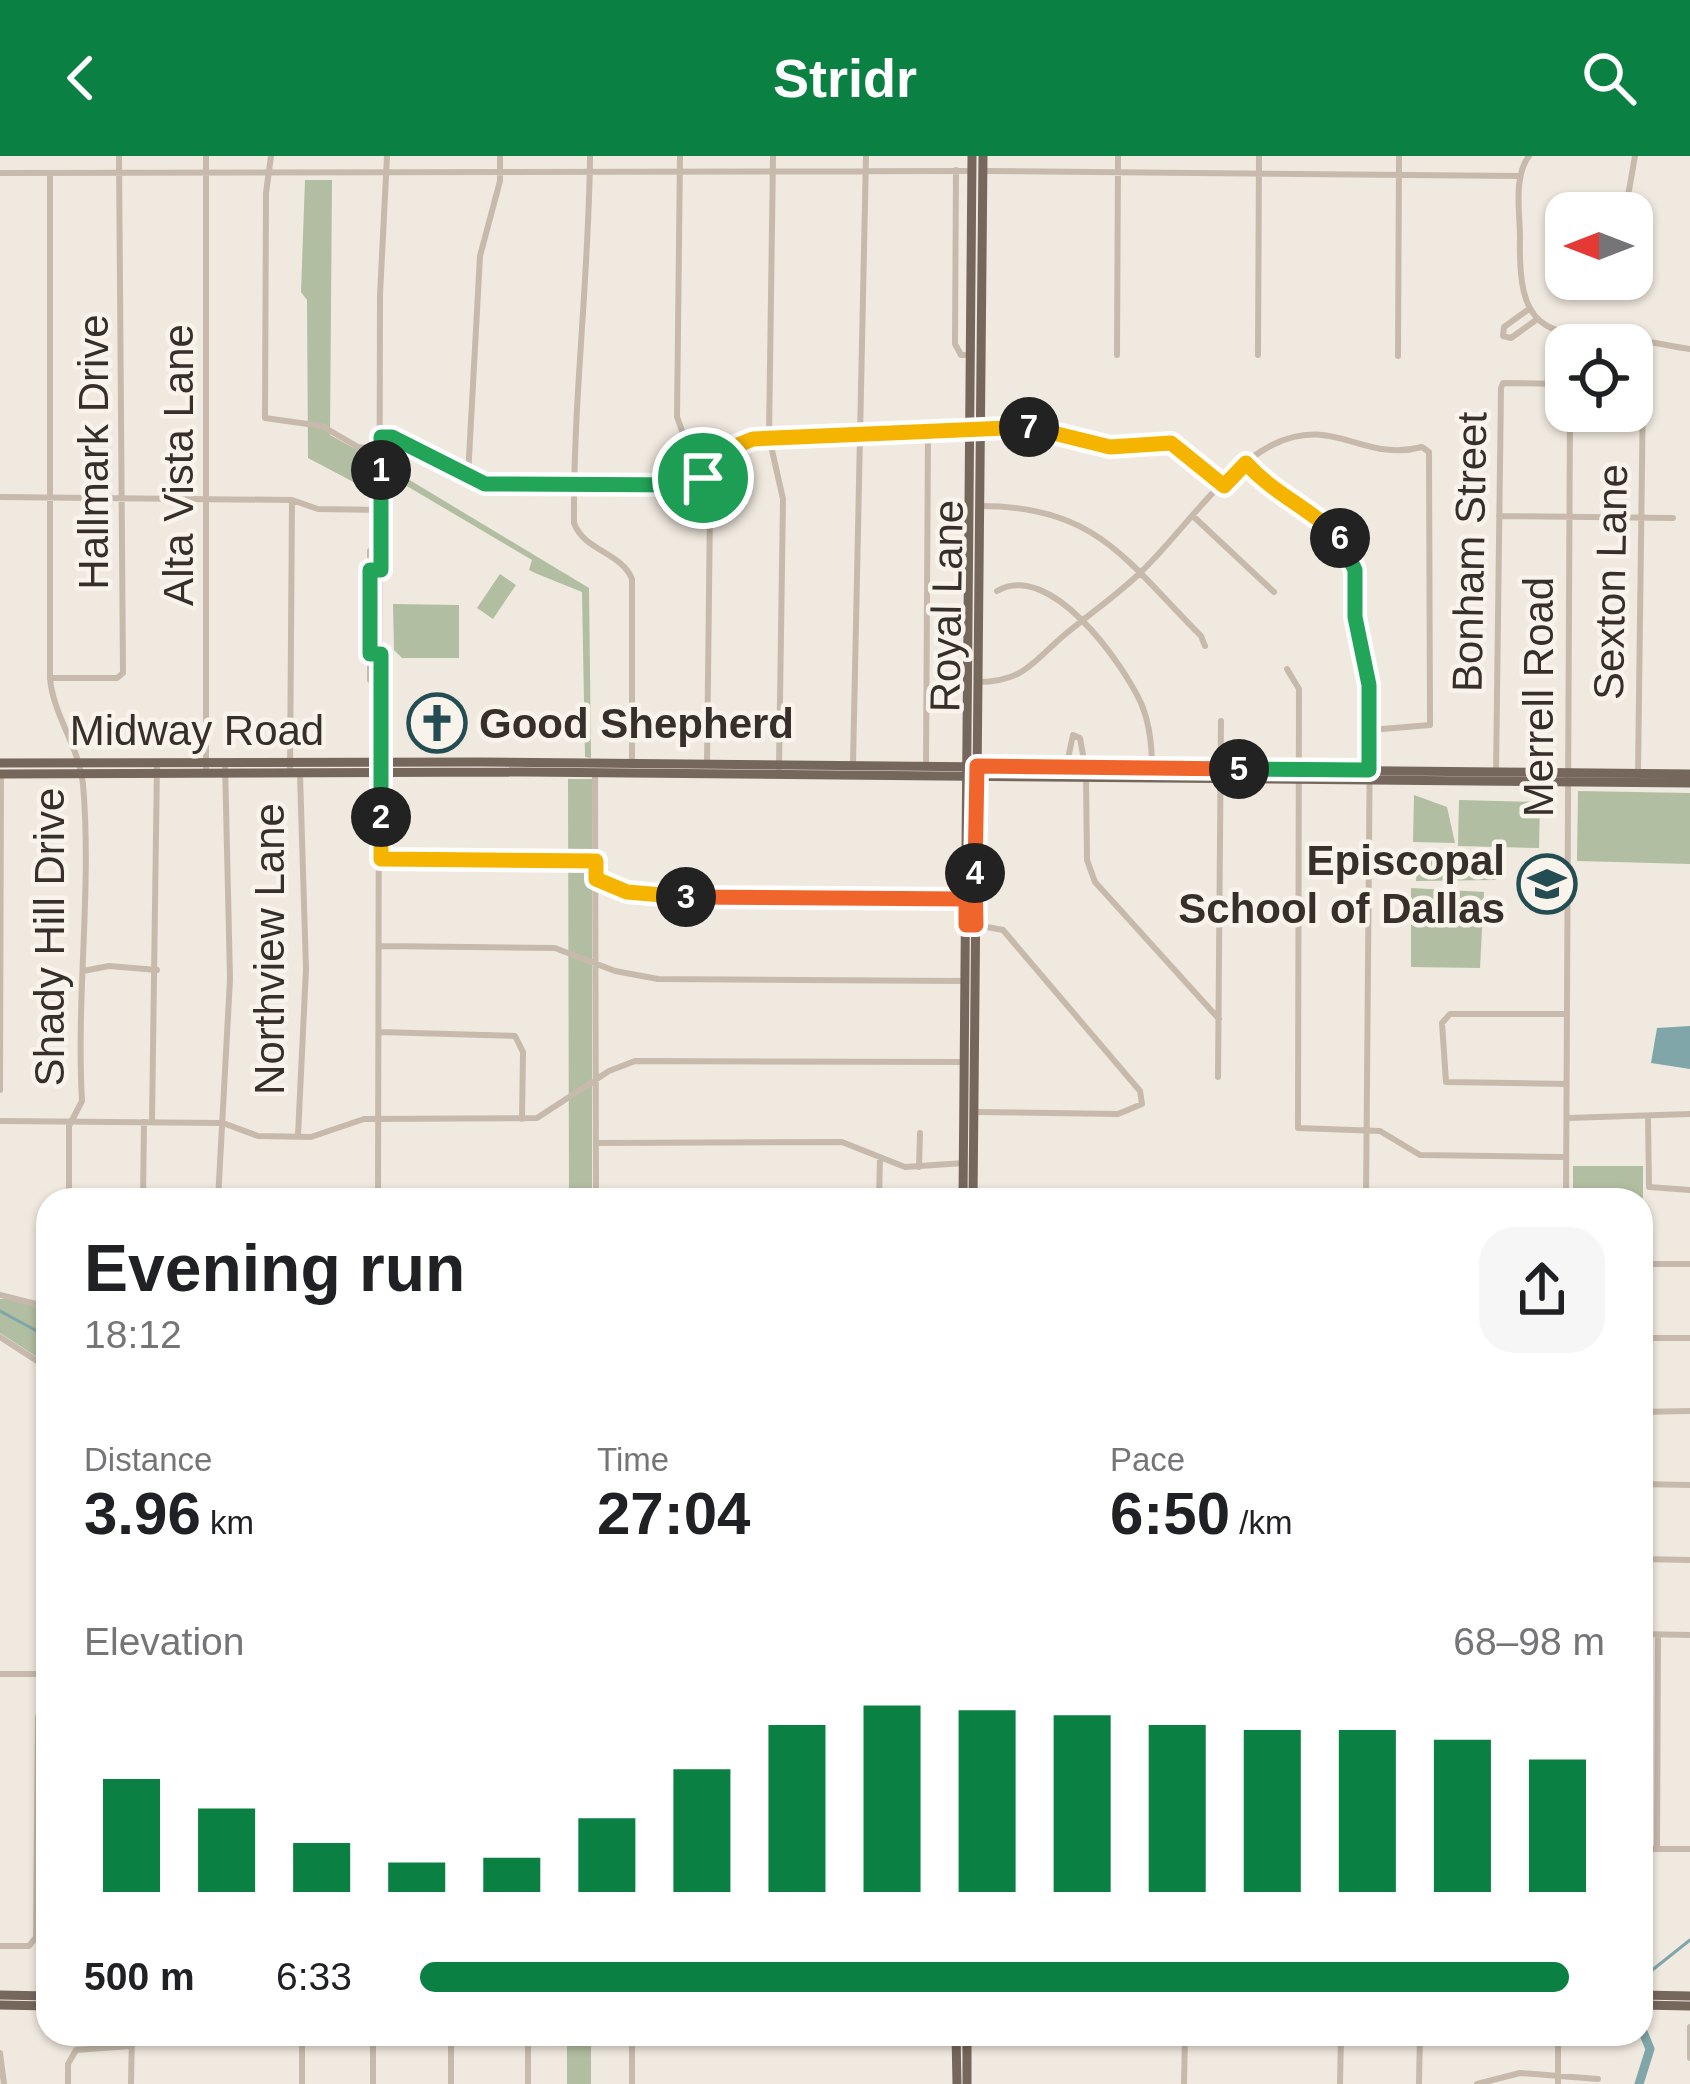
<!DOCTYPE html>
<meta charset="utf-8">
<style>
body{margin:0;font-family:Arial,sans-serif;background:#f6f6f6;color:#202124;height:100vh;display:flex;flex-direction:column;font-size:45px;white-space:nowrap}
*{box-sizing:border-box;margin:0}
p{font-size:39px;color:#757577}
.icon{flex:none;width:66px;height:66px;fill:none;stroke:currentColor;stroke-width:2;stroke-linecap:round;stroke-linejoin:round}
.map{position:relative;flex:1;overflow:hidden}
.side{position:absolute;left:36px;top:1032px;width:1617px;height:858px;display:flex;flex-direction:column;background:#fff;border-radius:36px;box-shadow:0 3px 9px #0004}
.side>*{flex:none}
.needle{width:78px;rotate:270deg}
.fabs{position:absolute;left:1545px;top:36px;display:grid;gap:24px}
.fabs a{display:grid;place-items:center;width:108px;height:108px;border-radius:24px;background:#fff;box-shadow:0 3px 9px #0004;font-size:60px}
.pin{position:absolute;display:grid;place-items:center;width:102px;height:102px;color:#fff;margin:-51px;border:6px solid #fff;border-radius:50%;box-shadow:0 3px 12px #0007}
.km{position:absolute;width:60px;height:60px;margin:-30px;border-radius:50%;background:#222;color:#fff;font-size:33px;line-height:60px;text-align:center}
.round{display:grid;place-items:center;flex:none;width:126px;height:126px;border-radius:36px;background:#f6f6f6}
.headline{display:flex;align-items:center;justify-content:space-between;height:204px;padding:0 48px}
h1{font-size:66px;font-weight:700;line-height:90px}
.metrics{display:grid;grid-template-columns:repeat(3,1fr);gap:18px;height:204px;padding:12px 48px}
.metrics div{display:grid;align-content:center}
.metrics b{font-size:60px;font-weight:700}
.metrics small{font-size:33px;font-weight:400}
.metrics p{font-size:33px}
.chart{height:336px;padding:24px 48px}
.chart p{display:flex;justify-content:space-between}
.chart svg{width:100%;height:216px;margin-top:12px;stroke:#0b8043;stroke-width:6}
ul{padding:0 48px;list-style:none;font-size:39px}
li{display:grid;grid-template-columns:192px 144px 1fr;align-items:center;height:90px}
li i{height:30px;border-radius:15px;background:#0b8043}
header{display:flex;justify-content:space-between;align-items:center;height:156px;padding:0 48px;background:#0b8043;color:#fff;font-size:54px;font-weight:700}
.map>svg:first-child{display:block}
.green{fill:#b2bea1}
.water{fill:#81a6aa}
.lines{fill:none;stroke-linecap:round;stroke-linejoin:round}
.stream{stroke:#81a6aa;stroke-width:3}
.river{stroke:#81a6aa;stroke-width:9}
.minor{stroke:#c7baac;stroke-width:6}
.major{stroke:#76675d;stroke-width:9}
.split-1-casing{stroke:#fff;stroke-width:24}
.split-2-casing{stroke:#fff;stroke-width:24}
.split-3-casing{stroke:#fff;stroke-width:24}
.split-4-casing{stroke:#fff;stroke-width:24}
.split-5-casing{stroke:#fff;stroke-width:24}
.split-6-casing{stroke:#fff;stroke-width:24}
.split-7-casing{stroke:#fff;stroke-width:24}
.split-8-casing{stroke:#fff;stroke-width:24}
.split-1{stroke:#22a559;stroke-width:15}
.split-2{stroke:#22a559;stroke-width:15}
.split-3{stroke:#f5b400;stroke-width:15}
.split-4{stroke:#f0652b;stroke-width:15}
.split-5{stroke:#f0652b;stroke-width:15}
.split-6{stroke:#22a559;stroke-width:15}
.split-7{stroke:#f5b400;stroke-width:15}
.split-8{stroke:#f5b400;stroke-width:15}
.labels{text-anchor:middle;stroke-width:9;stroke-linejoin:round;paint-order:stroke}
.street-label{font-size:42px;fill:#362f2a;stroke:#f8f3eb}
.poi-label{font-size:42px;font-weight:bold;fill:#362f2a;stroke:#f8f3eb;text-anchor:start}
</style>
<header><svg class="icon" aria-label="back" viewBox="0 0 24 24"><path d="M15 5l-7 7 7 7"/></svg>Stridr<svg class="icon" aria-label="search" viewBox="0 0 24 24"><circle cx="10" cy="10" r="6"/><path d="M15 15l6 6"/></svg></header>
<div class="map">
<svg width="1690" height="1928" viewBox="0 0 1690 1928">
<rect width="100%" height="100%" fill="#f0e9df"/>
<path class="green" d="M305 24H332L330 279 378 305V339L308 302 307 144 301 136Z
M383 308 589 432 591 602 585 601 582 436 535 417 529 414 532 404 400 326H384Z
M500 418 516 429 493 463 477 452Z
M393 448 459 449V502H402L394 494Z
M568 623H592V1044H569Z
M1578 635 1690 637V708L1577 705Z
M1414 639 1447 651 1455 687 1413 686Z
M1459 644 1540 646 1539 692 1458 690Z
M1417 701 1494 702 1496 724 1416 725Z
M1411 732 1484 736 1480 812 1411 811Z
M1573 1010H1643V1042H1573Z
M0 1143H17L48 1157V1208L0 1177Z
M567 1878H591V1928H567Z"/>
<path class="water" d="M1690 870V913L1651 907 1657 872Z"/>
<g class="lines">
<path class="stream" d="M0 1155 48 1181
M1641 1823 1690 1784"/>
<path class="river" d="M1639 1928 1650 1893 1641 1871"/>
<path class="minor" d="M271 0 266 37 265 262 322 270 358 291 381 294
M590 0C589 122 573 244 574 367 584 395 621 396 632 423V608
M680 0 677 261 710 351 707 607
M773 0 769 281 783 343 779 612
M1529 0C1513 21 1520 57 1520 82 1518 172 1541 180 1625 183 1647 184 1668 190 1690 193
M956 14 955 188 961 199H969
M984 15 1520 20
M0 17 971 15
M50 17V522C53 559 79 590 83 628 92 733 76 839 82 945L69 970V1044
M1625 57 1635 0
M1529 153 1504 171 1503 180 1511 182 1536 164
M1117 199 1118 0
M1258 199 1259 0
M1398 200 1399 0
M1632 228 1643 233 1638 617
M381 281 402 283 485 328 672 329 695 327 733 291 769 281 877 282 942 271 1016 270 1110 291 1171 287 1223 329
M1247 307 1276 339 1312 354 1344 386 1352 403 1370 574 1366 1044
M468 320 480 100 500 25V0
M0 341 292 344 318 353 381 354
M981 350C1097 350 1126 405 1201 480L1205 490
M1499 360 1673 362
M1194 361 1274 436
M997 435C1050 404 1122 506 1141 547 1150 568 1152 590 1152 612
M1287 513 1299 533 1298 972 1380 975 1420 999 1566 1001
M50 522H117L123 517 119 0
M370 524V395
M978 526C1022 526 1031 508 1062 481 1088 459 1116 440 1140 417 1182 377 1220 316 1272 289 1334 258 1363 307 1422 291L1429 296 1430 569 1370 574
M853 608 866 0
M926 610 928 275
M1066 612 1073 579 1080 582 1085 610
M290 617 292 345
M595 617 596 1044
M1496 617 1501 232 1503 227 1566 228
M206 618V0
M1086 623 1087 704 1095 726 1219 863
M381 703 596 705
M596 723 627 736 656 740 966 743
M380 790 555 792 615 815 658 823 964 825
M83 815 109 810 157 814
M379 876 515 880 523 896 522 963
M1218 921 1221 565
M1566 928 1446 926 1442 867 1450 858H1567
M0 934 1 619
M974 956 1118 958 1142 948 1140 935 1003 774 976 769
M1568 962 1690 958
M1648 962 1649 1031 1690 1034
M0 965 223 967 258 980 311 981 364 963 537 962 609 915 635 905 965 906
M152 966 157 607
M298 980 306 813 300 618
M596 987 842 986 905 1011 964 1007
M919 1011 920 977
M143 1044 144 966
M218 1044 230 823 225 607
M378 1044 380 139 387 0
M879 1044 880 1001
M1566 1044 1570 255
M1641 1108H1690
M0 1139 48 1151
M0 1181 48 1212
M1641 1182H1690
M1641 1256 1690 1255
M1641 1328 1690 1329
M1641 1403 1690 1404
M1641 1478 1690 1479
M0 1518H48
M1641 1693H1690
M1657 1693 1658 1479
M0 1790H29L36 1781 38 1561 48 1527
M1690 1871V1902
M302 1878V1928
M451 1878V1928
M0 1897 4 1928
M68 1928V1908L76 1894 131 1890
M131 1928 132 1878
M373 1928V1878
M528 1928V1878
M632 1928V1878
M1184 1928 1185 1878
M1340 1928 1341 1878
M1419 1928 1420 1878
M1477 1928 1520 1917 1598 1923
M1558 1928V1878"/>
<path class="major" d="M0 607 480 606 1690 618
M0 618 524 616 1690 627
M963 1044 972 0
M973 1044 983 0
M0 1839 48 1840
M1641 1839 1690 1840
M0 1849 48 1850
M1641 1849 1690 1850
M956 1878 957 1928
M967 1878V1928"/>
</g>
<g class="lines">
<g class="split-1-casing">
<path id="split-1" d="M381 314V281H392L485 328 686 329 703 322"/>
</g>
<g class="split-2-casing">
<path id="split-2" d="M381 314V414H370V498H381V661"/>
</g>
<g class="split-3-casing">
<path id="split-3" d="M381 661V703L596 705V723L627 736 686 741"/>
</g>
<g class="split-4-casing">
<path id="split-4" d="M686 741 966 743V769H976L975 717"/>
</g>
<g class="split-5-casing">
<path id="split-5" d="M975 717 977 610 1239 613"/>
</g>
<g class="split-6-casing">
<path id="split-6" d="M1239 613 1369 614V529L1355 461V414L1340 382"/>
</g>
<g class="split-7-casing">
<path id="split-7" d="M1029 271 1110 291 1171 287 1224 330 1246 307C1275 339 1310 352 1340 382"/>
</g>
<g class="split-8-casing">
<path id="split-8" d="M703 322 733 291 753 283 1029 271"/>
</g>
<use href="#split-1" class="split-1"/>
<use href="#split-2" class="split-2"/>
<use href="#split-3" class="split-3"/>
<use href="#split-4" class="split-4"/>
<use href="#split-5" class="split-5"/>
<use href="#split-6" class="split-6"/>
<use href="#split-7" class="split-7"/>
<use href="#split-8" class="split-8"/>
</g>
<defs>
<g id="church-ring" transform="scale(3)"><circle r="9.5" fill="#f8f3eb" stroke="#244d53" stroke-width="1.5"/><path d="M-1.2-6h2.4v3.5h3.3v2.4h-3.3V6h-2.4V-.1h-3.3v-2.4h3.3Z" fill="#244d53"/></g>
<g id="school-ring" transform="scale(3)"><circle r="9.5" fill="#f8f3eb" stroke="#244d53" stroke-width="1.5"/><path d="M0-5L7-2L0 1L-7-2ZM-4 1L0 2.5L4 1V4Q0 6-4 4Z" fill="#244d53"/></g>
</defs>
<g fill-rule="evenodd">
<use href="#church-ring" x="437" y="567"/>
<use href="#school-ring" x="1547" y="728"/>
</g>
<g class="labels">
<g class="street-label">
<text transform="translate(93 296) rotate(-90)" y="15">Hallmark Drive</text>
<text transform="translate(178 309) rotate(-90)" y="15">Alta Vista Lane</text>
<text transform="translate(1469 396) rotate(-89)" y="15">Bonham Street</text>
<text transform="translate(1610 426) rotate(-89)" y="15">Sexton Lane</text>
<text transform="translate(946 450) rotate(-89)" y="15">Royal Lane</text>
<text transform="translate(1538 541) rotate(-90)" y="15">Merrell Road</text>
<text x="197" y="589">Midway Road</text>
<text transform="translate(49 781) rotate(-90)" y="15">Shady Hill Drive</text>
<text transform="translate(269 793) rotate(-90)" y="15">Northview Lane</text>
</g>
<g class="poi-label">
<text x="479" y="582">Good Shepherd</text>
<text x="1505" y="719" text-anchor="end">Episcopal<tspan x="1505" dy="48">School of Dallas</tspan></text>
</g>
</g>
</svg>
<div class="fabs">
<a><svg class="needle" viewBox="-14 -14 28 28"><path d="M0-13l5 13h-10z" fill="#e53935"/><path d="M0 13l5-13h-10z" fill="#757577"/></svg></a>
<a><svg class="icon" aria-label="locate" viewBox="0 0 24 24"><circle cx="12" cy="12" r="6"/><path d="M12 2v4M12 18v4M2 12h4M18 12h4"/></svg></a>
</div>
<div class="pin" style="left:703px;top:322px;background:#1e9e55"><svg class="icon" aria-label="arrive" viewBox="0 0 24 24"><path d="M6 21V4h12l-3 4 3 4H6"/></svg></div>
<b class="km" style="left:381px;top:314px">1</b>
<b class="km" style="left:381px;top:661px">2</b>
<b class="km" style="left:686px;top:741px">3</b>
<b class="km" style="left:975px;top:717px">4</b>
<b class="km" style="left:1239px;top:613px">5</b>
<b class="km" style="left:1340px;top:382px">6</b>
<b class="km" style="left:1029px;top:271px">7</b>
<section class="side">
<div class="headline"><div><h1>Evening run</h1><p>18:12</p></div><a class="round"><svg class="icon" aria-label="share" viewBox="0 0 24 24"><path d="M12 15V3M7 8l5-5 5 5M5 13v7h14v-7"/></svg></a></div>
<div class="metrics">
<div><p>Distance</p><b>3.96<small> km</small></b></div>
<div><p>Time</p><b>27:04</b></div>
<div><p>Pace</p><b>6:50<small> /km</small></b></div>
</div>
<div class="chart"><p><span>Elevation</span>68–98 m</p>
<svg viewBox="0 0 160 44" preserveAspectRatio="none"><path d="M5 44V21M15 44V27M25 44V34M35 44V38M45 44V37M55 44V29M65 44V19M75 44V10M85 44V6M95 44V7M105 44V8M115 44V10M125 44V11M135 44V11M145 44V13M155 44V17"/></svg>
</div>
<ul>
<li><b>500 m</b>6:33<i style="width:97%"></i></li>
</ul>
</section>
</div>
